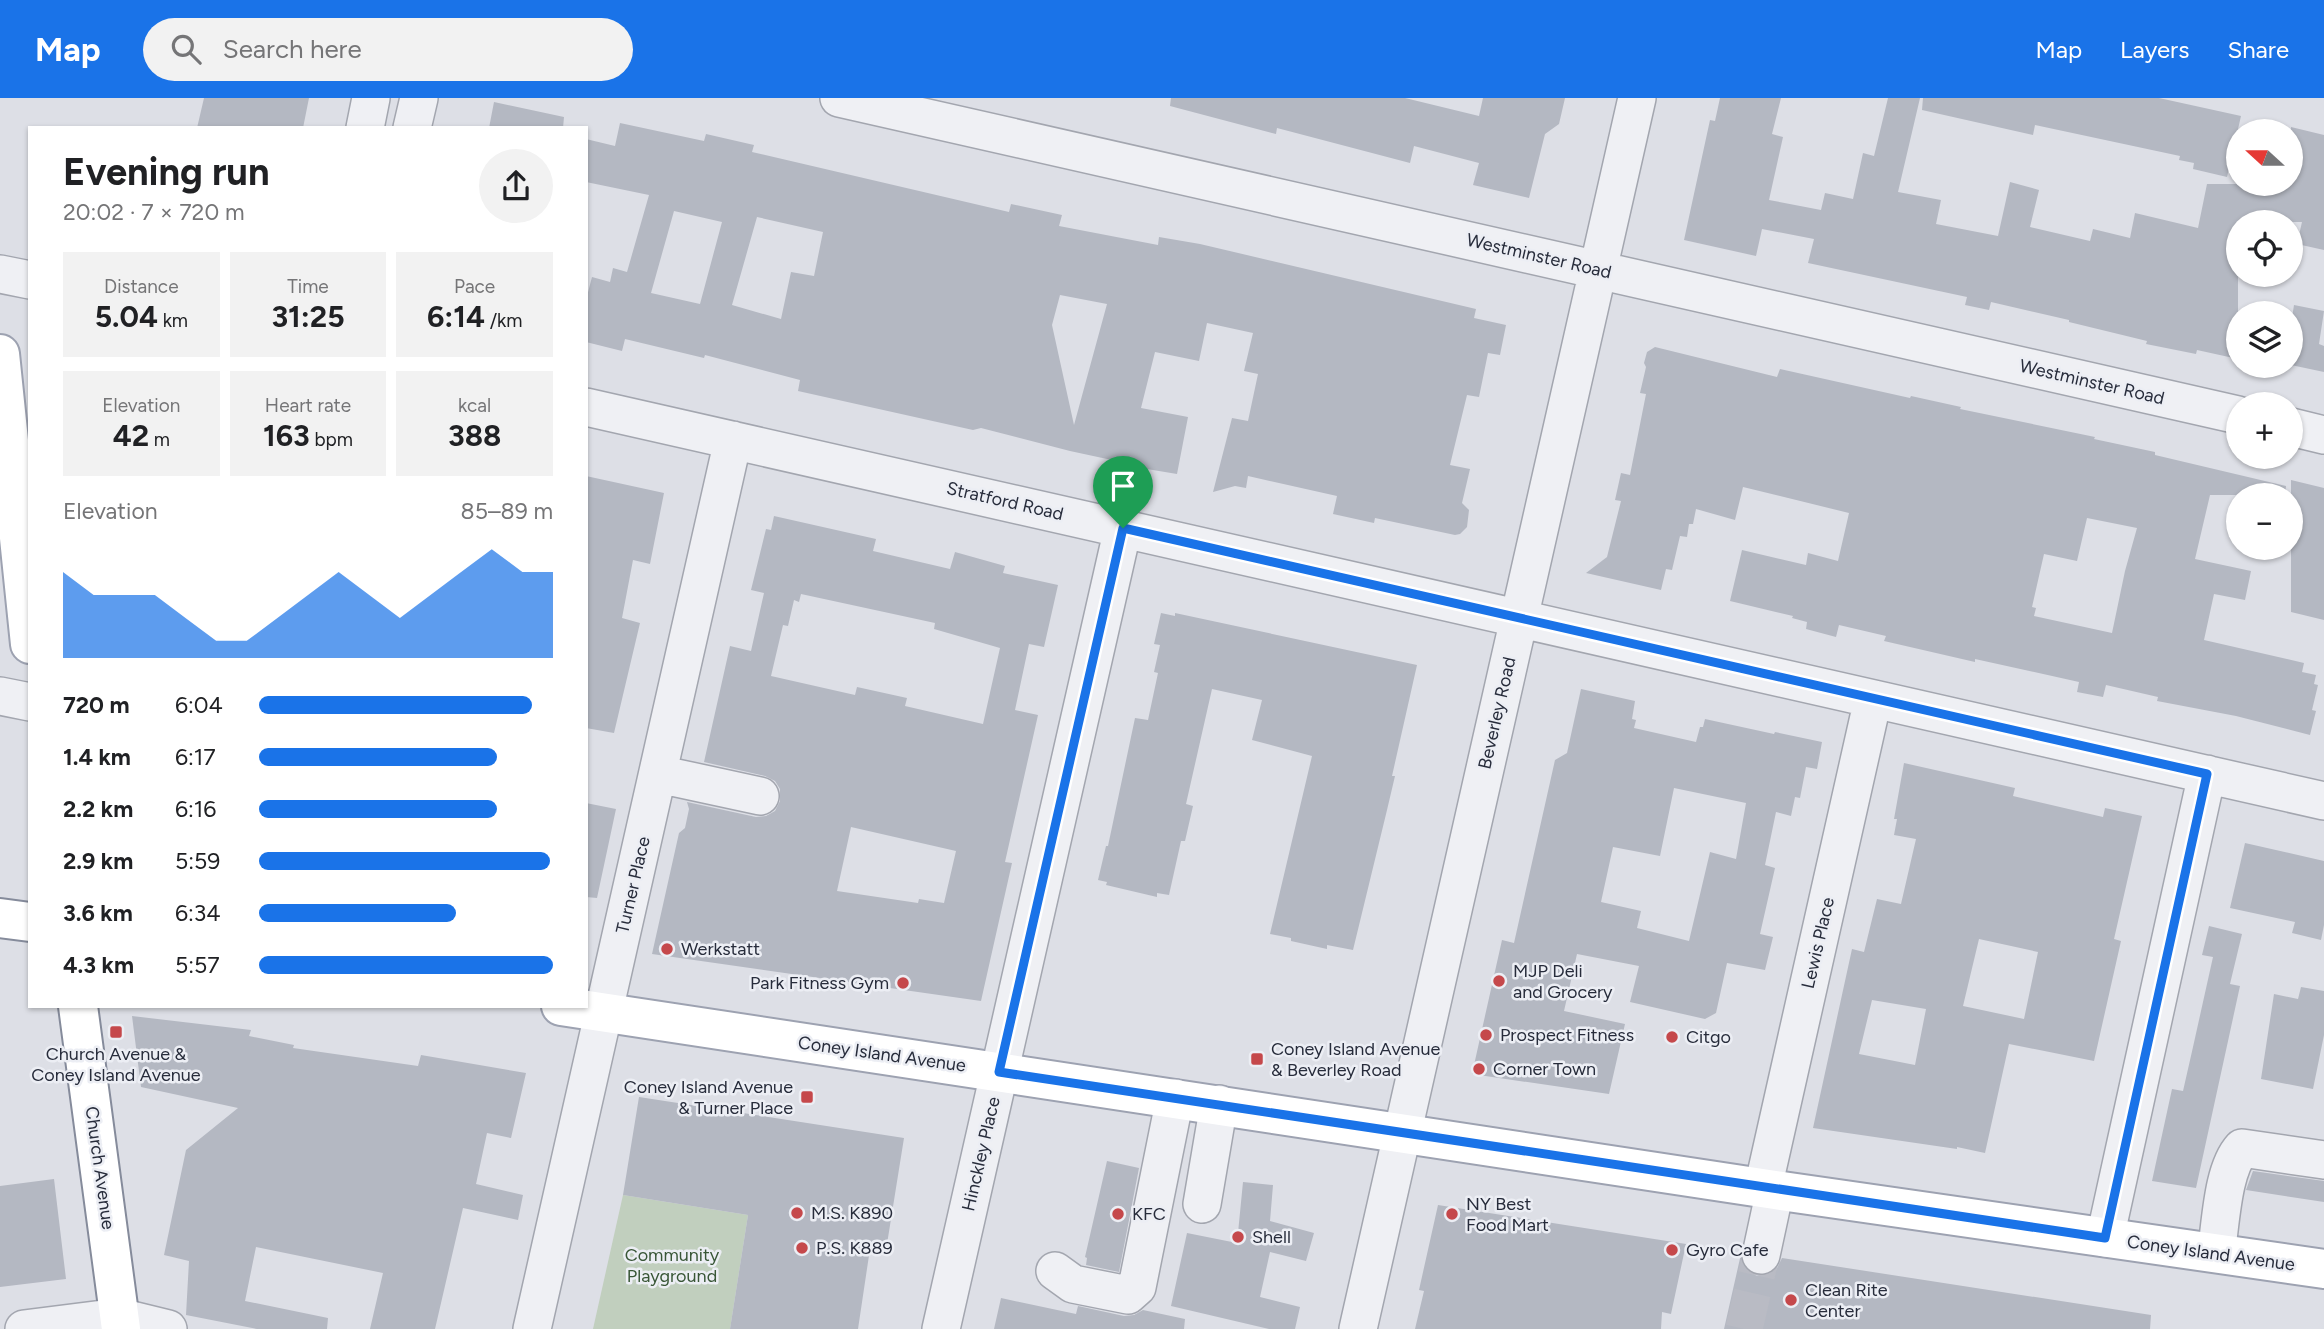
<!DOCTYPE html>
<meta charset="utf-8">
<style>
body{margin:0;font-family:Figtree,sans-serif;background:#f2f2f2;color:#202124;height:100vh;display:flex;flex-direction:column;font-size:26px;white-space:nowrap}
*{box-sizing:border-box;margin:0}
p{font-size:23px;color:#757577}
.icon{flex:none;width:38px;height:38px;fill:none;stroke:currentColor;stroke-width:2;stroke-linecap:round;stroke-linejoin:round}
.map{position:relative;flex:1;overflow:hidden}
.details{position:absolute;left:28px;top:28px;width:560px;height:882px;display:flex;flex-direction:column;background:#fff;border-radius:0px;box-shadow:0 2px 5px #0004}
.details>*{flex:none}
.needle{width:46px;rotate:291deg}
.buttons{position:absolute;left:2226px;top:21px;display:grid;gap:14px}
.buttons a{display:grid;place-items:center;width:77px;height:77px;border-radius:50%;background:#fff;box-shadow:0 2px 5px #0004;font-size:35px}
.pin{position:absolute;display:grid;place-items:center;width:60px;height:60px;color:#fff;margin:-72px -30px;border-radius:50% 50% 50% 0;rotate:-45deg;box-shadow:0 0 7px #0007}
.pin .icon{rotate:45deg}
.round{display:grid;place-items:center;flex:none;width:74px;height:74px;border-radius:37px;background:#f2f2f2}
.head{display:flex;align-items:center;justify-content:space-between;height:119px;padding:0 35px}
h1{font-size:38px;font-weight:700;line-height:52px}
.stats{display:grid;grid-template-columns:repeat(3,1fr);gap:10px;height:119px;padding:7px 35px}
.stats div{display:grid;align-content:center;border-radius:0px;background:#f2f2f2;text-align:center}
.stats b{font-size:30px;font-weight:700}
.stats small{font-size:19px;font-weight:400}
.stats p{font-size:19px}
.chart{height:196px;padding:14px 35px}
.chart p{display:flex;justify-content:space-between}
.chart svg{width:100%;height:126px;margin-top:7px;fill:#1a73e8;opacity:.7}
ul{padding:0 35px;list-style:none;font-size:23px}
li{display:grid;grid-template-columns:112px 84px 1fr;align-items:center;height:52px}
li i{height:18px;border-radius:9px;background:#1a73e8}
header{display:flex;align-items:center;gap:42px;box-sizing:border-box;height:98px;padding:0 35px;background:#1a73e8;color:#fff}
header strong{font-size:33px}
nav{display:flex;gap:38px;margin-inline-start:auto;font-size:24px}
.search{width:490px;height:63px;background:#f2f2f2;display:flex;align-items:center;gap:18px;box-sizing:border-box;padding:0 24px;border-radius:38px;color:#757577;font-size:26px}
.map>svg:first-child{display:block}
.green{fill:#c1cfbe}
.building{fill:#b4b8c2;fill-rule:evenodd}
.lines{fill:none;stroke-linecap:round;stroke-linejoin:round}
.minor-tunnel{stroke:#b9bbc4;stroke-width:37;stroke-dasharray:37 18;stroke-linecap:butt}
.minor-casing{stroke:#a3a6af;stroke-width:40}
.major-casing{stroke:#9da2b1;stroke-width:42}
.highway-casing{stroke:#858b9b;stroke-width:42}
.minor{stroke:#eff0f4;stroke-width:37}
.major{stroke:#fff;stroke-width:38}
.highway{stroke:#fff;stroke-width:38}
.route-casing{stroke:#fff;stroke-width:14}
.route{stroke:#1a73e8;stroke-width:9}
.poi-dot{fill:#c5484b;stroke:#eceef4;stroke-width:2.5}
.labels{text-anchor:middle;stroke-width:5;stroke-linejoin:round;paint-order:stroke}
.street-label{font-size:18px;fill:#272c3b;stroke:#eceef4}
.poi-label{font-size:18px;fill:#272c3b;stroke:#eceef4;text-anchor:start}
.park-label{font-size:18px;fill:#385636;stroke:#eceef4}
</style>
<header>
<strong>Map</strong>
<div class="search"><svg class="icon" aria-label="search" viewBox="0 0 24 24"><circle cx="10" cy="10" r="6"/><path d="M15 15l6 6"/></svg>Search here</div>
<nav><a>Map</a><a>Layers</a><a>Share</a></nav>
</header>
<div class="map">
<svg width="2324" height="1231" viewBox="0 0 2324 1231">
<rect width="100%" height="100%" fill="#dddfe6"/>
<path class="green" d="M623 1097 748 1117 730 1231H593Z"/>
<path class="building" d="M204 0H309L303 30H197Z
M1171 0H1405L1479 18 1483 0H1565L1559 26 1545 36 1529 100 1473 87 1479 65 1414 48 1410 65 1277 30 1276 36 1170 8Z
M1720 0H1781L1772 36 1783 39 1769 102 1821 112 1825 95 1853 101 1863 55 1874 58 1888 0H1920L1898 94 1941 102 1936 126 1998 138 2010 84 2039 92 2030 129 2090 143 2093 131 2130 140 2135 115 2198 130 2207 86H2291V29L2324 37V152L2297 146 2302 124H2238V261L2197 252 2196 256 2146 246 2147 243 2069 224V222L1991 204 1989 212 1965 207 1967 199 1808 165 1814 141 1762 131 1756 158 1684 142 1710 22 1715 23Z
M1923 0H2159L2241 18 2227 79 2193 71 2194 65 2179 62 2180 58 2035 27 2033 37 1922 12Z
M494 4 564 19 563 30H489Z
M620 25 704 43 706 36 754 47 752 54 1009 114 1011 106 1062 117 1059 128 1158 147 1159 139 1200 146 1476 211 1474 220 1506 227 1500 257 1488 255 1479 299 1467 297 1450 367 1470 371 1462 405 1469 412 1467 429 1460 436 1455 437 1375 420 1374 425 1333 416 1337 398 1248 378 1246 390 1235 388 1213 394 1232 320 1248 323 1258 276 1244 273 1253 235 1207 225 1199 263 1155 254 1141 310 1188 319 1177 376 1135 369V367L1070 353 981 330 973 332 798 293 800 282 705 257 704 260 625 241 622 253 586 244V202L592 179 610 184 613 170 627 174 649 97 586 84V41L615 48ZM674 113 722 124 700 206 651 195ZM757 119 823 134 814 178 791 174 781 221 732 207ZM1060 197 1107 206 1074 327 1052 227Z
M2294 207 2324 213 2319 246 2324 248V274L2291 267V226Z
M1655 249 1777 279 1780 271 1910 300 1911 298 1961 309 1960 311 2095 339 2094 341 2155 354V357L2286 388 2285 397H2210L2195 461 2251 473 2245 502 2214 496 2204 542 2304 565 2302 574 2316 577 2314 586 2318 587 2312 612 2316 613 2310 637 2236 618 2157 603 2158 599 2106 587 2103 599 2077 594 2079 584 1975 561V564L1884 543 1886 538 1839 527 1836 539 1806 531 1807 524 1792 520 1793 518 1730 503 1742 452 1806 467 1808 455 1838 463 1849 415 1743 389 1735 422 1696 411 1693 426H1689L1687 439 1680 438 1672 472 1666 471 1661 492 1586 475 1607 459 1621 403 1615 402 1621 375 1630 377 1646 296 1640 295 1646 269 1644 265 1647 254ZM2087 420 2137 430 2125 473 2112 535 2034 518 2036 510 2032 509 2044 456 2077 463Z
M586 378 664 395 650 466 633 462 622 520 640 525 614 635 586 630Z
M2291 382 2324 390V522L2291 514Z
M774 418 876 441 873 453 950 471 955 454 1005 468 1003 475 1058 487 1044 549 1029 546 1015 612 1038 617 1005 764 1012 765 981 903 652 856 679 735 685 730 689 711 687 704 756 719 766 718 775 713 780 703V691L775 683 765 678 704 664 730 548 751 553 764 495 751 492 766 431 771 432ZM801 496 935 525 934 531 1000 550 983 626 905 608 907 600 857 589 855 597 771 578 783 527 788 528 794 502 799 504ZM851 729 956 753 944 805 919 801 918 805 837 793Z
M1161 515 1175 518V515L1417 567 1392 678H1395L1387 712 1353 852 1327 847V851L1291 843V840L1270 836 1312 658 1252 642 1262 602 1212 591 1186 706 1193 708 1185 743H1181L1169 797 1157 795V799L1106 787 1107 784 1098 782 1106 748H1108L1135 620 1148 622 1158 575 1154 574 1160 547 1154 546Z
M1581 591 1635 603 1632 621 1636 622 1634 630 1696 644 1700 629H1703L1705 621 1774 636 1775 634 1822 644 1817 671 1806 669 1800 700 1795 699 1791 718 1776 714 1765 767 1775 770 1760 836 1773 839 1765 872 1727 865 1716 915 1705 921 1630 904 1639 868 1577 856 1564 913 1625 926 1609 996 1472 976 1502 842 1514 845 1555 662 1567 655ZM1674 690 1746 705 1736 761 1710 754 1689 843 1637 830 1641 813 1601 804 1613 749 1660 758Z
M1904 665 2015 690 2013 698 2103 719 2105 710 2142 718 2114 841 2121 843 2094 963 2009 946 1985 1055 1957 1049V1051L1813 1030 1852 851 1864 854 1877 801 1901 806 1916 741 1894 737 1897 721H1894ZM1979 841 2038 854 2024 921 1963 908ZM1872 902 1926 911 1915 967 1859 956Z
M586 705 616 711 597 800 586 799Z
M2245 745 2324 763V827L2321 842 2292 835 2295 824 2230 810Z
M2209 828 2242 836 2230 886 2240 888 2196 1090 2152 1083 2172 991 2183 993 2193 949 2213 859 2202 857Z
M2301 889 2324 893V937L2313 991 2261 981 2274 896 2298 901Z
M132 918 251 932 249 938 294 947 293 950 418 968 421 957 526 975 511 1040 487 1035 476 1086 523 1097 518 1122 463 1110 435 1231H370L383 1175 256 1149 245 1203 328 1220 327 1231H257L186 1217 189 1163 164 1157 186 1052 238 1010 141 989Z
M639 999 904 1040 887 1146 871 1144 858 1231H730L748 1117 623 1097Z
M1107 1063 1139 1070 1119 1174 1086 1167 1087 1160 1085 1159Z
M2253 1073 2324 1083V1104L2246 1092Z
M54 1081 66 1181 0 1189V1088Z
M1243 1084 1273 1087 1270 1123 1314 1135 1306 1163 1270 1154 1260 1199 1300 1209 1295 1231H1269L1171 1208 1187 1135 1237 1145Z
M1438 1107 1686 1146 1671 1216 1662 1214 1661 1231H1415L1424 1193 1419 1192Z
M1741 1156V1164L1746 1172 1757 1178 1767 1177 1776 1172 1782 1160 2151 1217 2150 1231H1724Z
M1001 1200 1076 1216 1078 1208 1124 1218 1134 1217 1143 1212 1185 1221 1184 1231H994Z"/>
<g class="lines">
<path class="minor-tunnel" d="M1744 1231 1761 1157"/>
<g class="minor-casing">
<path id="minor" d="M839 0 2238 317
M365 30 371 0
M412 30 419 0
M0 176 30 182
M586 309 2324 703
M2291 329 2324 337
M0 598 30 604
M658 676 760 698
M1763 1090 1873 601
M1202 1106 1219 1006
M2105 1140 2207 676
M2216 1155C2221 1126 2222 1072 2242 1050L2324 1062
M1761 1157 1775 1092
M1055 1173 1073 1186 1128 1197 1137 1189 1175 1000
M24 1231 119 1219 168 1231
M532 1231 733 342
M941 1231 1123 430
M1358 1231 1637 0"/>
</g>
<g class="major-casing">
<path id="major" d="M0 256 30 546
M561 908 1775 1092 2324 1171"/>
</g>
<g class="highway-casing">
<path id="highway" d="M0 820 30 824
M78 908 121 1231"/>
</g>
<use href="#minor" class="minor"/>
<use href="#major" class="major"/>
<use href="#highway" class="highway"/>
</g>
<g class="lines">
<g class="route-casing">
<path id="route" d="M1123 430 2207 676 2105 1140 999 974Z"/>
</g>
<use href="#route" class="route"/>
</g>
<g class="poi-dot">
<circle cx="667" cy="851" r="7"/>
<circle cx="1499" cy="883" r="7"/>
<circle cx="903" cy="885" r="7"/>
<rect x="109" y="927" width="14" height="14" rx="3.5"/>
<circle cx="1486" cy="937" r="7"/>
<circle cx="1672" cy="939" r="7"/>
<rect x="1250" y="954" width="14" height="14" rx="3.5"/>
<circle cx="1479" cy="971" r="7"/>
<rect x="800" y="992" width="14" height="14" rx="3.5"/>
<circle cx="797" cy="1115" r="7"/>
<circle cx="1118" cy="1116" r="7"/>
<circle cx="1452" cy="1116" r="7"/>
<circle cx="1238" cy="1139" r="7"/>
<circle cx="802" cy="1150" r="7"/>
<circle cx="1672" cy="1152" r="7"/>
<circle cx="1791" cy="1202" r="7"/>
</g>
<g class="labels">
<g class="street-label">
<text transform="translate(1539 158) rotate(13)" y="6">Westminster Road</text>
<text transform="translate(2092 284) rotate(13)" y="6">Westminster Road</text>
<text transform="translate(1005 403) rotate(13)" y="6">Stratford Road</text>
<text transform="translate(1497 615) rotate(-77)" y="6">Beverley Road</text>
<text transform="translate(633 787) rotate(-77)" y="6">Turner Place</text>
<text transform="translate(1818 845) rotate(-77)" y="6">Lewis Place</text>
<text transform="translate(882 956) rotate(8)" y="6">Coney Island Avenue</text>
<text transform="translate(981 1056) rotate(-77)" y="6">Hinckley Place</text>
<text transform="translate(100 1070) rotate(82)" y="6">Church Avenue</text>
<text transform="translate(2211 1155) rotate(8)" y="6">Coney Island Avenue</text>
</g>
<g class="poi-label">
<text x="681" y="857">Werkstatt</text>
<text x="1513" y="879">MJP Deli<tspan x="1513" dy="21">and Grocery</tspan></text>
<text x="889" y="891" text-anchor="end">Park Fitness Gym</text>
<text x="1500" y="943">Prospect Fitness</text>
<text x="1686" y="945">Citgo</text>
<text x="1271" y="957">Coney Island Avenue<tspan x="1271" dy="21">&amp; Beverley Road</tspan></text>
<text x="116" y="962" text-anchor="middle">Church Avenue &amp;<tspan x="116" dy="21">Coney Island Avenue</tspan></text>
<text x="1493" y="977">Corner Town</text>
<text x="793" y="995" text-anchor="end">Coney Island Avenue<tspan x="793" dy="21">&amp; Turner Place</tspan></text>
<text x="1466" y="1112">NY Best<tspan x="1466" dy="21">Food Mart</tspan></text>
<text x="811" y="1121">M.S. K890</text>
<text x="1132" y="1122">KFC</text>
<text x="1252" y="1145">Shell</text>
<text x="816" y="1156">P.S. K889</text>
<text x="1686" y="1158">Gyro Cafe</text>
<text x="1805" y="1198">Clean Rite<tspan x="1805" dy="21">Center</tspan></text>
</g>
<g class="park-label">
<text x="672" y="1163">Community<tspan x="672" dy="21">Playground</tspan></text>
</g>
</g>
</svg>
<div class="buttons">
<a><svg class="needle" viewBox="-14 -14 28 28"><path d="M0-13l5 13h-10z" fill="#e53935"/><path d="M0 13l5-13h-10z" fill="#757577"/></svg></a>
<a><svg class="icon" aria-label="locate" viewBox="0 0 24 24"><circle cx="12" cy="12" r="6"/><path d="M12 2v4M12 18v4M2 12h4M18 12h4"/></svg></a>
<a><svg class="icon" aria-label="layers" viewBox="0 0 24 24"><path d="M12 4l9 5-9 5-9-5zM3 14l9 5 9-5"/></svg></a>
<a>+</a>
<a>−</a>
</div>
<div class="pin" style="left:1123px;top:430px;background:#1e9e55"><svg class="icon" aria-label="arrive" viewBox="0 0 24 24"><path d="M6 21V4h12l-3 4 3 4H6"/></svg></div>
<section class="details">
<div class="head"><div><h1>Evening run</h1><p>20:02 · 7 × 720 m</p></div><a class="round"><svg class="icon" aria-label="share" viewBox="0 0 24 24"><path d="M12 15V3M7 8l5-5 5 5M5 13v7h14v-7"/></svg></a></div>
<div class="stats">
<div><p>Distance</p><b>5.04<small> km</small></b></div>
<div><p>Time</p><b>31:25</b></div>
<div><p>Pace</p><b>6:14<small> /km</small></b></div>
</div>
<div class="stats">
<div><p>Elevation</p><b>42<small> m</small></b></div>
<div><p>Heart rate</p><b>163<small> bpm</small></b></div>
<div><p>kcal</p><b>388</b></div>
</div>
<div class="chart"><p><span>Elevation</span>85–89 m</p>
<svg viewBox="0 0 160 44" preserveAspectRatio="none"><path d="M0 44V14L10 22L20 22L30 22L40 30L50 38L60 38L70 30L80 22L90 14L100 22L110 30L120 22L130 14L140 6L150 14L160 14V44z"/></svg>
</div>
<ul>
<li><b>720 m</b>6:04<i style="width:93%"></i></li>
<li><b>1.4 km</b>6:17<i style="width:81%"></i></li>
<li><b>2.2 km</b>6:16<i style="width:81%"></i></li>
<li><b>2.9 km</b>5:59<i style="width:99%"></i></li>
<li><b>3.6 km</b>6:34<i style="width:67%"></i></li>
<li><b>4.3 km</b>5:57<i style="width:100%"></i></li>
</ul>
</section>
</div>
